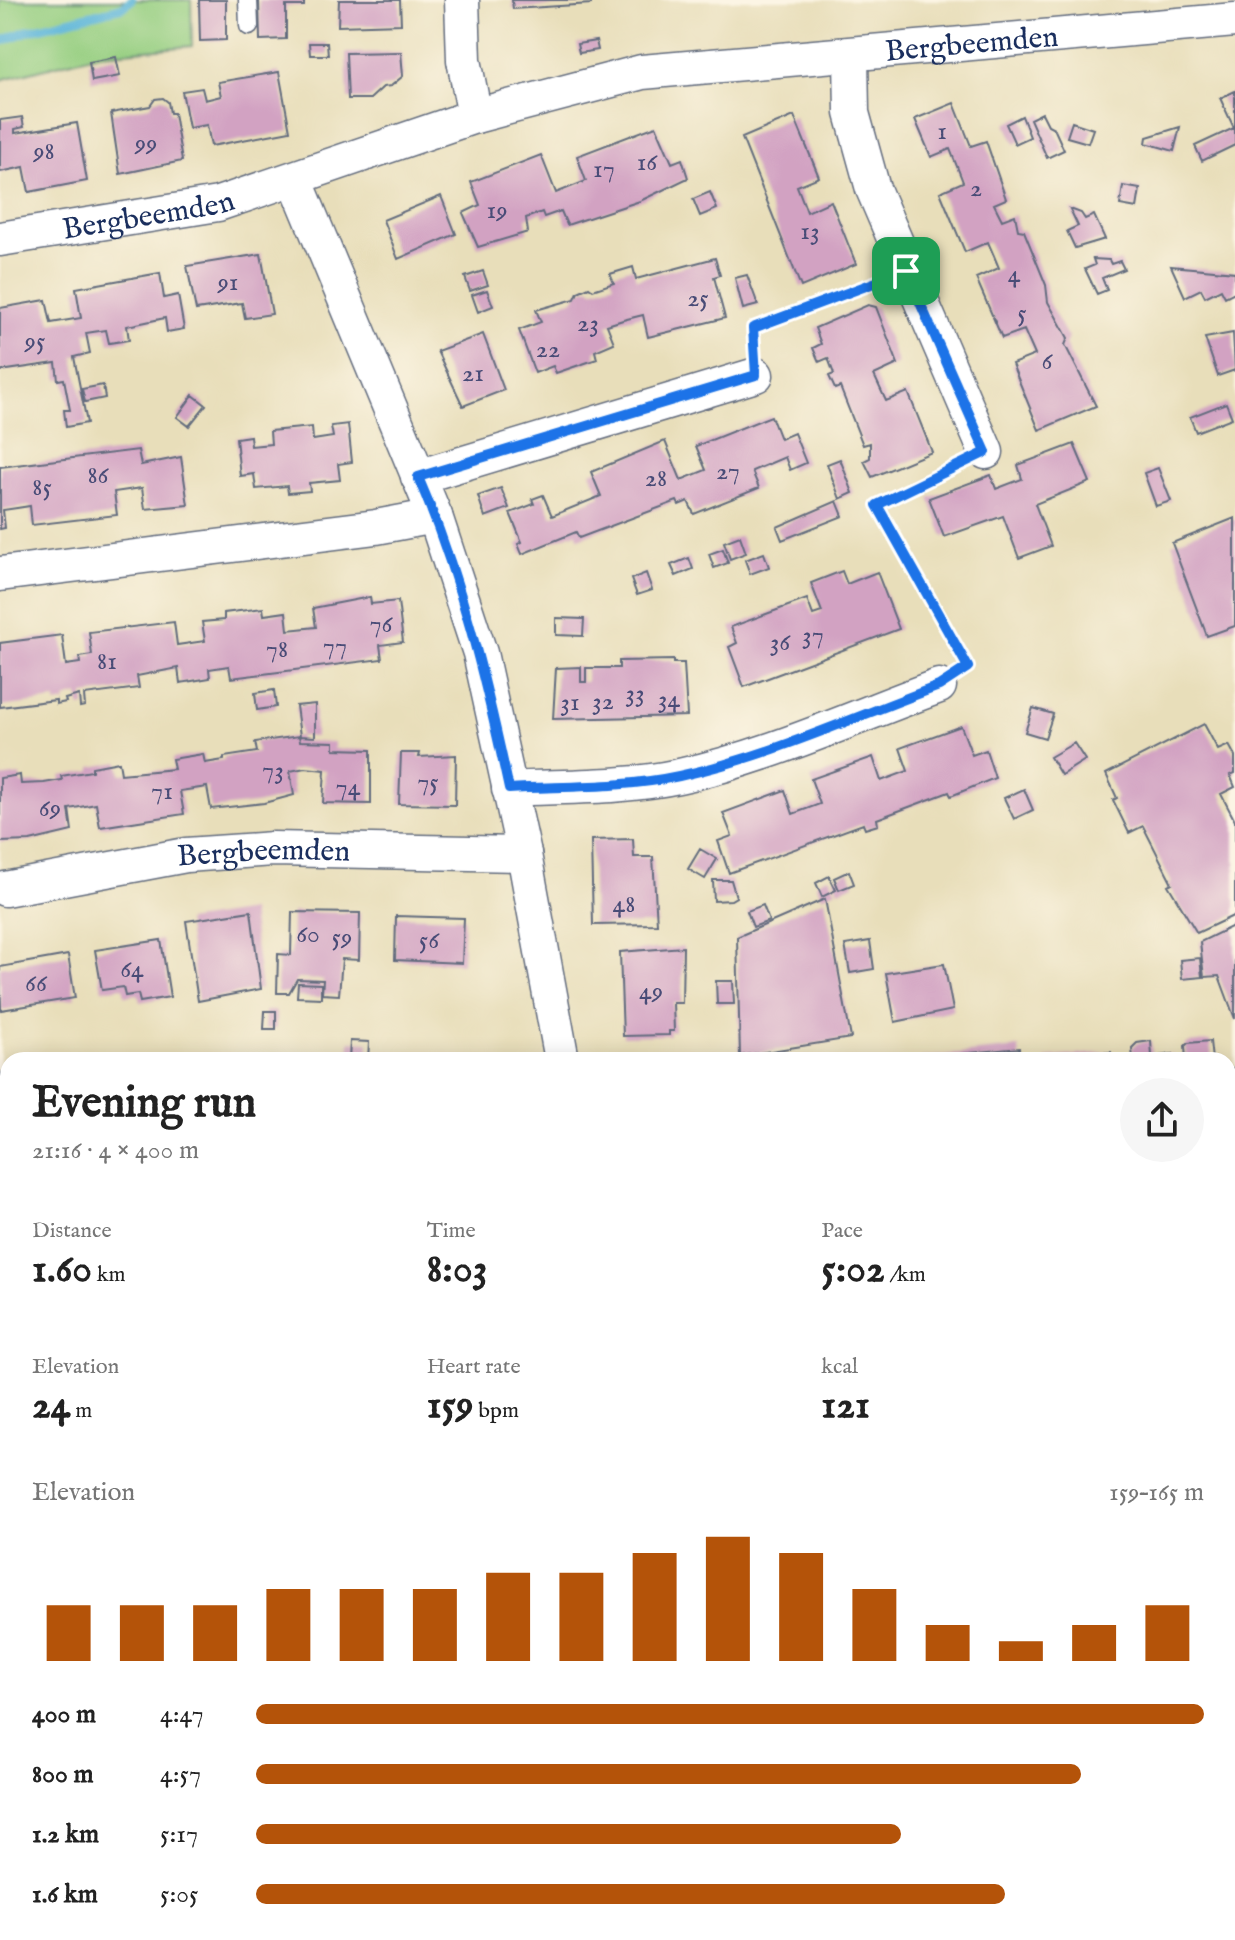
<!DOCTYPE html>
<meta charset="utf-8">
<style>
body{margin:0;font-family:"IM FELL English",serif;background:#f6f6f6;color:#222;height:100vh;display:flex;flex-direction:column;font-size:30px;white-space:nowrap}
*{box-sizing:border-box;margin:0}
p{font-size:26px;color:#767676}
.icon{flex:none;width:44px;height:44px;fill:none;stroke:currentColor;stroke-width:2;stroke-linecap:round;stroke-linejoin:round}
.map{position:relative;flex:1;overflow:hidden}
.side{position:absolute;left:0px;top:1052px;width:1236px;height:888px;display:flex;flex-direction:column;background:#fff;border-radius:24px 24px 0 0;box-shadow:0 4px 20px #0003}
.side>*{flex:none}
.pin{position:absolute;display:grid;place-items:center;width:68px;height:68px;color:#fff;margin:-34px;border-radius:16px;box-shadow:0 4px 12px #0006}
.round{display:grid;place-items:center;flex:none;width:84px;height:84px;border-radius:42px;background:#f6f6f6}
.summary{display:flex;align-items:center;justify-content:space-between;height:136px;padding:0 32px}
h1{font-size:44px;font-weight:700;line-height:60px}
.figures{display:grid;grid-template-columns:repeat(3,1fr);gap:12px;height:136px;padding:8px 32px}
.figures div{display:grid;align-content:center}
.figures b{font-size:40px;font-weight:700}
.figures small{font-size:22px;font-weight:400}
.figures p{font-size:22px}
.chart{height:224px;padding:16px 32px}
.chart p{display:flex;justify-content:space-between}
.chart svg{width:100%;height:144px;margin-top:8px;stroke:#b45309;stroke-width:6}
ul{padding:0 32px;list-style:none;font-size:26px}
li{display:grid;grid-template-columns:128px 96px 1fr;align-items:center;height:60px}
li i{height:20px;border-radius:10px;background:#b45309}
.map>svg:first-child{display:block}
.green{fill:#97cf82;stroke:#597f70;stroke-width:2}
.forest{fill:#79b270;stroke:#4a7067;stroke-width:2}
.water{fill:#5bb6d9;stroke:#3b729c;stroke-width:2}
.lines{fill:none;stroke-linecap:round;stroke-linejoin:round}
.stream{stroke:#5bb6d9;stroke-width:9}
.building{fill:#d2a2c2}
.lane-casing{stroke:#636c7e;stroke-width:21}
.street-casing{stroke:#636c7e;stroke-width:37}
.primary-casing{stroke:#636c7e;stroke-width:47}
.path{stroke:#636c7e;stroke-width:5;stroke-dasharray:6 6;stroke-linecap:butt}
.lane{stroke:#fff;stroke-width:18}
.street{stroke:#fff;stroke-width:34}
.primary{stroke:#fabc8b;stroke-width:44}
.route-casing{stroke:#fff;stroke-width:16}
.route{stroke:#1a73e8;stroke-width:10}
.labels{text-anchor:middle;stroke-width:6;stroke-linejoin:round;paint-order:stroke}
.number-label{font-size:26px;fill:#494c77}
.street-label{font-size:30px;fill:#1b2f5e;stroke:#fcf5e5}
</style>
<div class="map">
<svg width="1235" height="1940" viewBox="0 0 1235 1940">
<rect width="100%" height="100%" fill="#fcf5e5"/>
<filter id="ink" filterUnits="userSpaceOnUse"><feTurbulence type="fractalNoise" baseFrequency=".0125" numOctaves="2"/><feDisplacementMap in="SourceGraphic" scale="16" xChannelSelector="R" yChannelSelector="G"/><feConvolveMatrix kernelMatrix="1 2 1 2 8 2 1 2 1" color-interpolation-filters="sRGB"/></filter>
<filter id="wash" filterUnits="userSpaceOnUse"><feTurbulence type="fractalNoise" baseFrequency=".006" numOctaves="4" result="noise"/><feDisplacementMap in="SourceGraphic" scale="32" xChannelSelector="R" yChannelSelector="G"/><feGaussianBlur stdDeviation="1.8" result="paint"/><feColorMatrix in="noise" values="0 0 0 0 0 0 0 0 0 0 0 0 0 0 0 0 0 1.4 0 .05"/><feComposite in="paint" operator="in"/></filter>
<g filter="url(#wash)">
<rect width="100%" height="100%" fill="#e8deba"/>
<path class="green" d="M0 0H191L192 46 99 54 0 80Z
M0 1535H8V1932H1228V1548H1235V1940H0Z"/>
<path class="forest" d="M1235 1738V1940H1215V1932H1228V1754Z"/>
<path class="water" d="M0 1659 8 1660V1932H396L395 1940H0Z"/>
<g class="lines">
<path class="stream" d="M0 42 27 31 123 7 131 0"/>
</g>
<g id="blocks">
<path class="building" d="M199 0H226V40L200 41Z
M259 0H304V6H286V39L260 40Z
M339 0H400L401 24 338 26Z
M512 0H591V4L513 9Z
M596 41 598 50 579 53 577 44Z
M309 43H327L328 55H310Z
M401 52 403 76 391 86 383 87 370 99H348L346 53Z
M116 57 120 76 92 81 89 62Z
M279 72 290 131 211 146 207 125 189 128 182 91 202 88 205 100 221 96 218 82Z
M1235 91V145L1202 161 1195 146 1234 128 1220 98Z
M163 98 168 102 170 113H174L182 161 120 174 111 113 150 106 155 99Z
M954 103 971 146 986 141 1006 199 994 204 1002 220 1015 215 1018 230 1024 231 1046 285 1048 302 1068 338 1065 345 1096 406 1039 430 1012 364 1035 355 1024 330 1002 338 976 278 999 268 994 256 988 242 965 252 940 192 963 182 958 169 950 149 931 157 915 119Z
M1042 113 1048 125 1054 128 1064 150 1047 158 1030 119Z
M794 116 819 177 797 186 807 212 831 201 856 264 801 287 742 138Z
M1022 116 1030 137 1015 144 1006 124Z
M22 117 24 127 15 129V133L77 123 87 181 29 192 24 167 0 172V120Z
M1072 122 1093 129 1088 143 1067 137Z
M656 126 672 163 682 159 688 178 640 201 567 225 561 211 544 217 542 212 526 218 528 232 478 247 463 213 480 205 471 182 541 155 556 193 586 181 577 156Z
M1180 127 1174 151 1146 143 1147 137Z
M1123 186 1140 189 1137 208 1120 205Z
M710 192 717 209 700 216 693 199Z
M441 196 456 234 398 259 383 220Z
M1070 209 1081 213 1085 219 1094 215 1105 239 1075 248 1067 231 1078 226Z
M261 254 272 314 245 318 242 303 196 310 187 266Z
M715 258 720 275 714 277 725 318 648 337 643 315 623 320 607 325 614 343 595 351 597 359 556 373 553 366 535 373 519 330 541 322 536 310 575 299 578 292 589 287 593 290 614 283 610 274 633 267 636 279Z
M1093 259 1109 260 1111 264 1120 261 1124 269 1102 278 1107 290 1097 294 1085 269 1095 265Z
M1171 266 1235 272V292L1225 297 1221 289 1205 297 1201 289 1185 297Z
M483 271 488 285 470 291 465 277Z
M160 273 164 298 178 295 184 329 167 332 165 318 127 326 129 340 109 343 106 330 86 333 90 353 74 357 87 423 66 427 64 410H70L64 379 58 380 56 363 0 371V308L46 300 51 323 81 318 76 288Z
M747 275 758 305 743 309 735 278Z
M487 290 493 306 478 312 472 295Z
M868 305 876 307 898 364 874 375 886 401 908 392 932 452 872 477 864 461 870 458V443L863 445 840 387 835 389 829 376 834 374 828 358 819 362 813 348 821 344 815 328Z
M1233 333 1235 370 1218 376 1205 338Z
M483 334 504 390 463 406 437 351Z
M103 385 105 398 85 402 82 389Z
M193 395 206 405 189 426 177 417Z
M1226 403 1232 418 1196 432 1190 417Z
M771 416 780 439 794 433 806 463 790 470 785 457 752 471 759 488 694 514 688 501 679 505 677 501 579 538 576 532 522 554 518 544 522 542 510 513 534 504 532 499 543 495 552 516 601 496 591 472 665 441 681 480 706 470 696 446Z
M348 424 352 462 338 464 340 480 309 483 310 491 288 493 287 486 256 489 254 474 240 476 236 438 250 436 251 446 271 444 270 431 312 427 313 440 333 437 331 426Z
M1074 444 1090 482 1035 504 1051 546 1019 558 1003 516 944 537 929 498 991 475 996 489 1022 479 1018 465Z
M138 450 141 465 181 457 188 505 145 509 142 488 114 492 117 515 32 525 30 506 17 508 3 510 5 528 0 529V467Z
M840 459 853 493 840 499 827 464Z
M1158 468 1171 501 1156 506 1144 473Z
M501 488 509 508 485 517 478 496Z
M837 501 843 516 782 540 777 527Z
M1235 518V626L1207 636 1172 543Z
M740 536 746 553 730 559 724 542Z
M723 549 728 563 714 568 709 554Z
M764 553 769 567 750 574 745 560Z
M689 558 693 569 676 576 671 565Z
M842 571 847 584 877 572 899 629 744 687 729 647 737 643 731 627 807 599 813 615 822 612 811 583Z
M646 573 652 590 637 595 631 579Z
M370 597 371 604 398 601 403 642 380 645 382 659 231 678 229 666 209 669 210 678 180 683 178 668 137 676 139 688 84 695 85 706 80 707 79 695 65 699 66 702 56 704V700L0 707V643L62 635 66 665 80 663 79 657 92 655 89 632 174 622 177 645 205 641 202 622 224 620V613L263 608 264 615 286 612 288 630 316 627 313 608Z
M556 618 584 619 583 636 556 635Z
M673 660V663H684L687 716 553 719 556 668 581 667V682H586V668H619V661Z
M274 690 276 707 257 710 255 693Z
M315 704V737L300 736 296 706Z
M1033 708 1053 714 1045 738 1025 732Z
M1204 724 1218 750 1229 745 1235 756V773L1230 775 1235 787 1221 794 1235 821V915L1197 933 1168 885 1172 883 1143 826 1129 833 1113 800 1117 798 1106 774Z
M961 726 972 755 986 750 995 778 951 796 949 792 877 819 878 825 865 829 863 824 729 873 718 841 732 836 723 813 785 790 793 814 820 804 811 779 873 757 881 781 908 771 900 748Z
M299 736 300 741 334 742V749L371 750V804L323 803 325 770 305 768 290 771 294 795 264 803 211 809 207 787 180 791 184 814 100 827 96 804 69 809 72 831 30 841 0 842V778L20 775 21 784 44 783 62 780 61 776 92 771V767L119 762 121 774 174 769 172 759 203 754 205 763 224 760V757L257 752 255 742Z
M1074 743 1085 760 1061 775 1050 757Z
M401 753H420L419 757 456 755 455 805 399 804Z
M1024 789 1033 810 1014 819 1004 798Z
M633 839 634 857H653L657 924 593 925 591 840Z
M700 849 717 859 705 879 688 869Z
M849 871 854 884 839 890 834 878Z
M829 876 836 890 822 897 816 883Z
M713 880H731L736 897 731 900 714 901Z
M825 899 851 1038 740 1056 737 937Z
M763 905 769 921 753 927 747 911Z
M251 911 261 989 198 1001 186 921Z
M292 912 360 913 359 960 342 959 339 995 322 994 323 980 297 979 289 993H277L278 954 291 955Z
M396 916 464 918 462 963 395 960Z
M1235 925V1019L1219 976 1204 977 1200 942Z
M161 940 170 997 140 1002 138 994 125 996 123 987 102 990 95 950Z
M870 941 874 969 850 973 845 945Z
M683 947 682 1003H673L674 1031H669V1035L623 1036 620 952Z
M68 955 75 998 1 1010 0 967Z
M1200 958 1202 977 1182 979 1180 960Z
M944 964 953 1010 895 1022 886 973Z
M716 981H733L734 1004H717Z
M298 983 321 984V998L297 997Z
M265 1011H276V1029H264Z
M350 1041 369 1042 368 1060H349Z
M1151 1041 1152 1057 1173 1054V1060H1133L1132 1048 1137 1043Z
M1210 1041 1212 1060H1186L1185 1046 1188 1043Z
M1019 1048 1020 1060H920V1058Z
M1111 1052 1112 1060H1046V1058Z
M1232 1068 1235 1122 1228 1123V1069Z
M0 1071 6 1086 7 1110H0Z
M0 1327H8V1371H0Z
M1228 1331H1235V1354H1228Z
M765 1932H993L991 1940H763Z"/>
</g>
</g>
<g filter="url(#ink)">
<use href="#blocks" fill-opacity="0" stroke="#636c7e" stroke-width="2"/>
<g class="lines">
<g class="lane-casing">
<path id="lane" d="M248 0 249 26"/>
</g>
<g class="street-casing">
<g id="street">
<path d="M462 0 464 60 475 116"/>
<path d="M851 56 852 113 873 189 986 452"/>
<path d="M295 179 435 516 480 653 524 854 562 1060"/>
<path id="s1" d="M0 239 218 204 475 116 642 72 1235 20"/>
<path d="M418 477 756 375"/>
<path d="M0 574 376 527 435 516"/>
<path d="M509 789C565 786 624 788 679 776 768 757 854 717 939 686"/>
<path id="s2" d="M5 889 186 855 273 849 524 854"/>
<path d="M1228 1172H1235"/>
</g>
</g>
<g class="primary-casing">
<path id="primary" d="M0 1423H8
M1228 1424H1235
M1228 1488H1235
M0 1490H8"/>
</g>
<path class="path" d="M754 346 753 328 880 281
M958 466 877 505 966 665
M0 1634H8
M1228 1676 1235 1666
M1228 1685 1235 1690
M550 1933 590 1940
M1187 1940V1932"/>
<use href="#lane" class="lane"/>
<use href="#street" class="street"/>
<use href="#primary" class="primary"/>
</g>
</g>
<g class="lines" filter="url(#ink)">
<g class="route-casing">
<path id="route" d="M906 271 986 452 877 505 968 667 939 686C854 717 768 757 679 776 624 788 565 786 509 789 486 682 461 577 418 477L756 375 753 328Z"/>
</g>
<use href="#route" class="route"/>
</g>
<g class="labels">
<g class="number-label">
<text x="942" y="139">1</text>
<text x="146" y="151">99</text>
<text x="44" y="159">98</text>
<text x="647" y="170">16</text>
<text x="604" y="177">17</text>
<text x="976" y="196">2</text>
<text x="497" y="218">19</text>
<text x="810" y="239">13</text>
<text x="1014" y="282">4</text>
<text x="228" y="290">91</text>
<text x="698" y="306">25</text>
<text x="1022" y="321">5</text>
<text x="588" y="331">23</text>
<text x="35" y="349">95</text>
<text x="548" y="357">22</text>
<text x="1047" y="369">6</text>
<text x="473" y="381">21</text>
<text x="728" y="479">27</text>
<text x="98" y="483">86</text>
<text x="656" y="486">28</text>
<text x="42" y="495">85</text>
<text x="381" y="632">76</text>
<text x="813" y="643">37</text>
<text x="780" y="650">36</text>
<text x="335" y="654">77</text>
<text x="277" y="657">78</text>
<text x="107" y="669">81</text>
<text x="635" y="701">33</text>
<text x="669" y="707">34</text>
<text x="603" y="709">32</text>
<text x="570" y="710">31</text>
<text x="273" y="778">73</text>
<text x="428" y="790">75</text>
<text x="348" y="795">74</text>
<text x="162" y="799">71</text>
<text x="50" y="816">69</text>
<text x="624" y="912">48</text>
<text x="308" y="942">60</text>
<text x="342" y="945">59</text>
<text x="429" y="948">56</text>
<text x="132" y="977">64</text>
<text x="36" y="991">66</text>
<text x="651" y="999">49</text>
</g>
<g class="street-label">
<text dy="10" stroke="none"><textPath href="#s1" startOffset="996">Bergbeemden</textPath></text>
<text dy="10" stroke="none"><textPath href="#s1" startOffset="150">Bergbeemden</textPath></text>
<text dy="10" stroke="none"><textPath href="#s2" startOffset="262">Bergbeemden</textPath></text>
</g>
</g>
</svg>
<div class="pin" style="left:906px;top:271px;background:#1e9e55"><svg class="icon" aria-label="arrive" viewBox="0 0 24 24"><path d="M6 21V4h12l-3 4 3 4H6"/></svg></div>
<section class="side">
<div class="summary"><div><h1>Evening run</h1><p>21:16 · 4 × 400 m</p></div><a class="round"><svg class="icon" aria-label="share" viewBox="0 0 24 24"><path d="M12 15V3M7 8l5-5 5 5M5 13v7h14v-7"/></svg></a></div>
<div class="figures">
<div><p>Distance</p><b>1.60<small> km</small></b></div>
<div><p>Time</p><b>8:03</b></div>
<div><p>Pace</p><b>5:02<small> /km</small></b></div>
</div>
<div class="figures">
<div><p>Elevation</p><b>24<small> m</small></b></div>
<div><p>Heart rate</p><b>159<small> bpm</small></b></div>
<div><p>kcal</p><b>121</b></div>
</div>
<div class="chart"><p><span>Elevation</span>159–165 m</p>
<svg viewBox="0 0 160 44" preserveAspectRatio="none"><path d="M5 44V27M15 44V27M25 44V27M35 44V22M45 44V22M55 44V22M65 44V17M75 44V17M85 44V11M95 44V6M105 44V11M115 44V22M125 44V33M135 44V38M145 44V33M155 44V27"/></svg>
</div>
<ul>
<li><b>400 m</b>4:47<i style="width:100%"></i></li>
<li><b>800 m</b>4:57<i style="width:87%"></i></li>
<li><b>1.2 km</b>5:17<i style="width:68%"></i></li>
<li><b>1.6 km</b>5:05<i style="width:79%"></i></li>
</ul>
</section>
</div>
